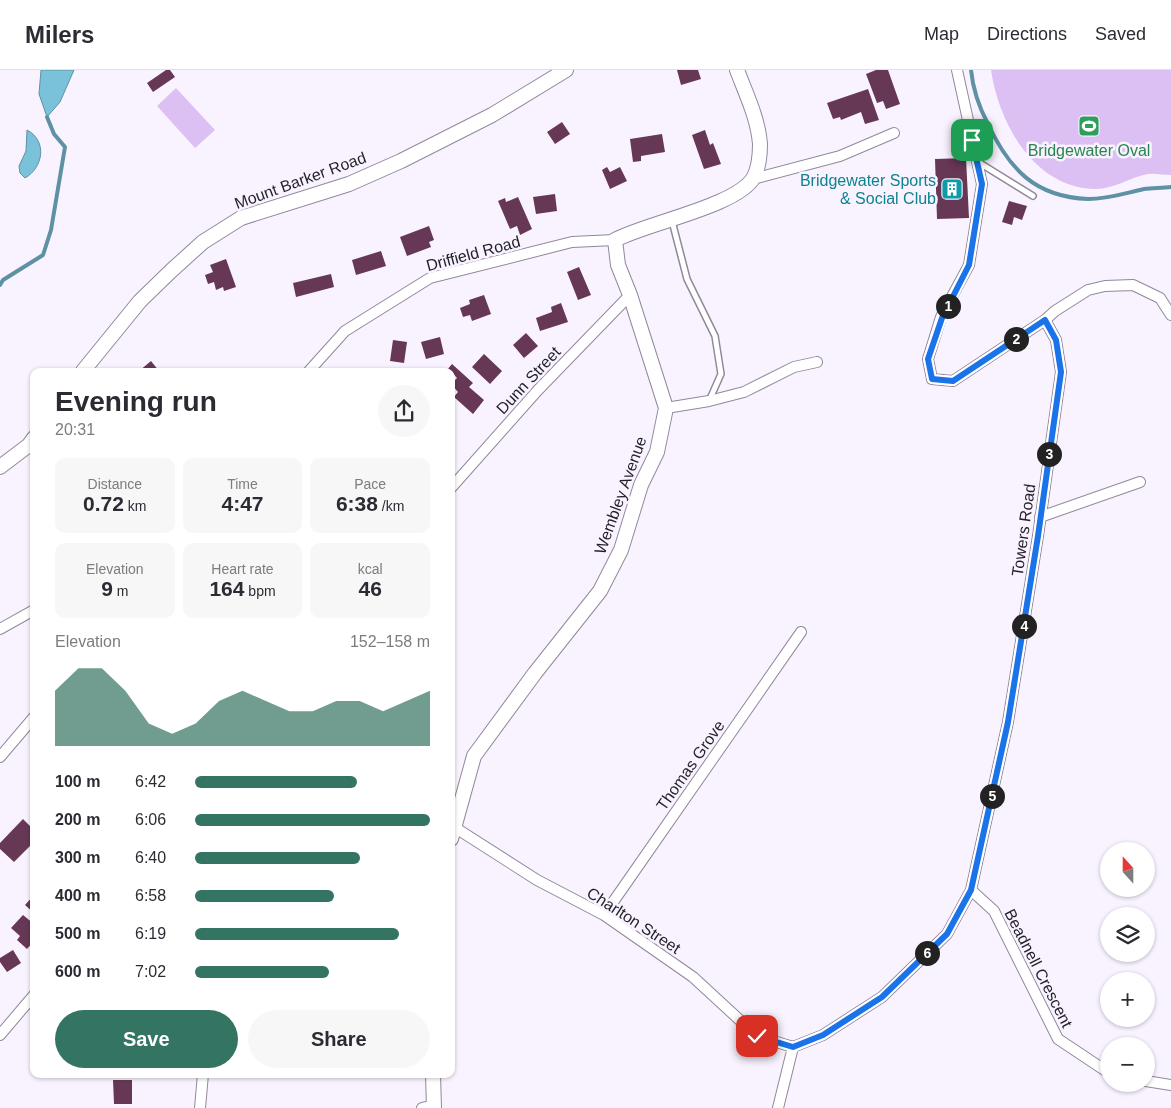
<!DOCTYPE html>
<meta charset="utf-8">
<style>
body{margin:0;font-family:Arial,sans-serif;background:#f7f7f7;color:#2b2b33;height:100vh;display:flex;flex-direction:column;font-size:19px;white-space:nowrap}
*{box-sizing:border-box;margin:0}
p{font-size:16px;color:#7c7c81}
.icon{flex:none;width:28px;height:28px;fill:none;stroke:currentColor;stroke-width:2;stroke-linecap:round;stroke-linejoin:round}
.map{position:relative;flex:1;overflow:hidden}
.details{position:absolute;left:30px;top:298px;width:425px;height:710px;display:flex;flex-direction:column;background:#fff;border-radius:10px;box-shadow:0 1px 4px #0004}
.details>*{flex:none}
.needle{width:32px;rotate:339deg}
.fabs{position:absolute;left:1100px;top:772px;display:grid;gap:10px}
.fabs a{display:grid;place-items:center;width:55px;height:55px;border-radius:50%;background:#fff;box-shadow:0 1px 4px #0004;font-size:25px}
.pin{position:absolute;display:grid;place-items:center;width:42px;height:42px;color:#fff;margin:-21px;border-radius:10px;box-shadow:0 2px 8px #0006}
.km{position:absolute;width:25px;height:25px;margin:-12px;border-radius:50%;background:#222;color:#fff;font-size:14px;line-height:25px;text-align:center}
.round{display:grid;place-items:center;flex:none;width:52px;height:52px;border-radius:26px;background:#f7f7f7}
.overview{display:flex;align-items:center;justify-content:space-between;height:85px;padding:0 25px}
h1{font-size:28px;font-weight:600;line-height:38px}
.stats{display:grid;grid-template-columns:repeat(3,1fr);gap:8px;height:85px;padding:5px 25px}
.stats div{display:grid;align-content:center;border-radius:10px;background:#f7f7f7;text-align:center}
.stats b{font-size:21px;font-weight:600}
.stats small{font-size:14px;font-weight:400}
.stats p{font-size:14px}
.chart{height:140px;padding:10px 25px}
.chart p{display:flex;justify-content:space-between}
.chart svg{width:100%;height:90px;margin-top:5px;fill:#347462;opacity:.7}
.cta{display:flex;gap:10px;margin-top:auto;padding:10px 25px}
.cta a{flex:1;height:58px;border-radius:30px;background:#347462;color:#fff;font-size:20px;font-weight:600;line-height:58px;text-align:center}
.cta a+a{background:#f7f7f7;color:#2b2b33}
ul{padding:0 25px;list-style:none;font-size:16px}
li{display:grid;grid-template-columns:80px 60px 1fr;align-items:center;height:38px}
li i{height:12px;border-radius:6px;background:#347462}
header{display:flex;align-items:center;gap:30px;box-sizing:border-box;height:70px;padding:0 25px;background:#fff;border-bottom:1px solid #e1e1e2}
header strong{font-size:24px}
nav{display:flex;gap:28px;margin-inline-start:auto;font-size:18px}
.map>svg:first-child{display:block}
.green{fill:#dcc0f3}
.water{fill:#79c2da;stroke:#5f91a4}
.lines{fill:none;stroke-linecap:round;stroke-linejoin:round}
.stream{stroke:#5f91a4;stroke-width:4}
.building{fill:#673756}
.lane-casing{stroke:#91889a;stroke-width:8}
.street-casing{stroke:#91889a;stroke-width:12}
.secondary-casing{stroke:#91889a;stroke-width:16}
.lane{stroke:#fff;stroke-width:5}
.street{stroke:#fff;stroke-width:10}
.secondary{stroke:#fff;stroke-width:14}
.route-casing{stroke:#fff;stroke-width:10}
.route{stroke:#1a73e8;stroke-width:6}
.labels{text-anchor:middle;stroke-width:5;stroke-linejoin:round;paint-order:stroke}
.leisure-label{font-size:16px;fill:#27864d;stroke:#f9f3ff}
.street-label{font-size:16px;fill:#221f25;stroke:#f9f3ff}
.culture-label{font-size:16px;fill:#0d838f;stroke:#f9f3ff;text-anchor:end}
</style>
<header>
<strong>Milers</strong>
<nav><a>Map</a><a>Directions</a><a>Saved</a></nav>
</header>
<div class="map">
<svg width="1171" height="1038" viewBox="0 0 1171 1038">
<rect width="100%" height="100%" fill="#f9f3ff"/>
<path class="green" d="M991 0H1171V105C1164 105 1155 103 1148 104 1131 107 1114 119 1096 119 1034 118 999 54 991 0Z
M176 18 215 60 195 78 157 36Z"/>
<path class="water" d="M41 0H74L60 32 47 47 39 24Z
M27 60C48 71 43 98 25 108L20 103 19 96 26 81Z"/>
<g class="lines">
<path class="stream" d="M971 0C973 20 979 37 988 54 1009 99 1035 127 1088 129 1109 129 1125 123 1144 119 1153 118 1162 118 1171 117
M0 215 3 210 43 185 51 160 65 77 54 64 47 47"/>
</g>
<path class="building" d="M166 0H170L175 7 153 22 147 13Z
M677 0H698L701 9 681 15Z
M876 0H888L900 34 886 39 883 31 877 33 866 4Z
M868 19 879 50 865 54 861 42 841 50 840 47 833 49 827 33Z
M562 52 570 64 555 74 547 62Z
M705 60 710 75 713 73 721 94 704 99 692 65Z
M662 64 665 82 641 86V91L633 92 630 69Z
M966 88 969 148 937 149 935 89Z
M607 97 610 102 620 97 627 111 610 119 602 100Z
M555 124 557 141 536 144 533 127Z
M518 127 532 159 520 165 517 156 510 159 498 131 505 128 506 132Z
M1009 131 1027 136 1022 150 1014 147 1012 155 1002 152Z
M429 156 434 170 429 172 431 177 407 186 400 167Z
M381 181 386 196 356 205 352 190Z
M226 189 236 217 224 221 223 217 216 220 214 212 208 214 205 205 213 202 210 195Z
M579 197 591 225 578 230 567 202Z
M331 204 334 217 296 227 293 213Z
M484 225 491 244 472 251 470 245 463 247 460 238 470 234 469 230Z
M561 233 568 252 540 261 536 248 552 242 551 237Z
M526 263 538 276 524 288 513 275Z
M440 267 444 284 426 289 421 272Z
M393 270 407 272 404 293 390 291Z
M484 284 502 301 490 314 472 297Z
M151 291 159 301H139Z
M452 294 473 313 469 317 484 330 473 344 454 327 458 322 451 314 457 308 451 301 447 300Z
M23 749 34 760V772L14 792 0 779V773Z
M34 825V843L25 835Z
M23 845 34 854V871L27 879 17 870 20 866 11 858Z
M13 880 21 893 7 902 0 892V888Z
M113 1010H132V1034H114Z"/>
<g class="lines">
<g class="lane-casing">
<path id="lane" d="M978 92 1033 126
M672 151 687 209 715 266 721 304 709 331"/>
</g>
<g class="street-casing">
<path id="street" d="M753 109 840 86 894 63
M1045 250 1055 241 1088 220 1105 216 1133 215 1160 228 1171 245
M309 301 345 261 430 208 572 172 615 170
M666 338 709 331 744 322 794 297 817 292
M451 418 538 320 630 225
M1040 447 1140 412
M0 559 34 540
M0 687 34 647
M451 755 537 810 604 845 693 907 757 966 793 977
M971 820 994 841 1058 969 1109 1003
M604 845 801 562
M0 965 34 925
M1146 1011 1171 1015
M200 1038 203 1004
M422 1038 434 1035
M778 1038 793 977 823 965 882 927 947 864 971 820 1008 652 1038 466 1061 302 1056 270 1045 250 953 311 932 309 928 289 941 247 969 195 982 114 957 0"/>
</g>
<g class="secondary-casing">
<path id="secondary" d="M83 301 140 231 172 200 203 172 241 148 349 114 401 91 492 45 566 0
M0 397 29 375 34 368
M451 769 474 686 535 603 600 521 621 480 641 415 657 382 666 338 630 225 618 195 615 170C646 153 738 136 754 107 759 97 760 85 760 74 758 48 746 24 737 0
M433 1004 434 1038"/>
</g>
<use href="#lane" class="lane"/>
<use href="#street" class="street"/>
<use href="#secondary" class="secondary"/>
</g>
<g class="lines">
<g class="route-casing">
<path id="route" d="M757 966 793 977 823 965 882 927 947 864 971 820 1008 652 1038 466 1061 302 1056 270 1045 250 953 311 932 309 928 289 942 248 969 195 982 114 972 70"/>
</g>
<use href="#route" class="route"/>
</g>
<defs>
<g id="stadium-square" transform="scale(1.125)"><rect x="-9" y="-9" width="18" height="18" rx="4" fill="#2e9e5b" stroke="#f9f3ff"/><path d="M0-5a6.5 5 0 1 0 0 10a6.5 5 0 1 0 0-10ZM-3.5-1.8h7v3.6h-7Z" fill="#fff"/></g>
<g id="building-square" transform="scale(1.125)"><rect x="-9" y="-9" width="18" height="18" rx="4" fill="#0f9aa8" stroke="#f9f3ff"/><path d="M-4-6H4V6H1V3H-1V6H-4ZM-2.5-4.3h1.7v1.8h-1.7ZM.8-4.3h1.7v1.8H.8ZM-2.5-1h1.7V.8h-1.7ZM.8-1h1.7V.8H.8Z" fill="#fff"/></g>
</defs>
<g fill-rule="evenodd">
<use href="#stadium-square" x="1089" y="56"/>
<use href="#building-square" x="952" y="119"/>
</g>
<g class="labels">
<g class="leisure-label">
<text x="1089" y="86">Bridgewater Oval</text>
</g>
<g class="street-label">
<text transform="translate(300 110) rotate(-20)" y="6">Mount Barker Road</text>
<text transform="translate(473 183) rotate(-15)" y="6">Driffield Road</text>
<text transform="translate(528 310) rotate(-47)" y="6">Dunn Street</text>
<text transform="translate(620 425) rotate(-70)" y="6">Wembley Avenue</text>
<text transform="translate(1023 460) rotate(-82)" y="6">Towers Road</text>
<text transform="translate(690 695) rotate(-55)" y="6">Thomas Grove</text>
<text transform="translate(634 850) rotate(33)" y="6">Charlton Street</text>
<text transform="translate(1039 898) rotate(63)" y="6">Beadnell Crescent</text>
</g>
<g class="culture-label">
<text x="936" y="116">Bridgewater Sports<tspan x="936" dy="18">&amp; Social Club</tspan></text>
</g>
</g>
</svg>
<div class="fabs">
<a><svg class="needle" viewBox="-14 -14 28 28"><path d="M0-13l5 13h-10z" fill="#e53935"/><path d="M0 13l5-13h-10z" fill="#7c7c81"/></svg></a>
<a><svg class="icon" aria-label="layers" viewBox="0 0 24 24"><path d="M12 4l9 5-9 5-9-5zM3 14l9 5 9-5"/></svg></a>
<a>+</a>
<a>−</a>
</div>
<div class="pin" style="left:972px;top:70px;background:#1e9e55"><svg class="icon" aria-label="arrive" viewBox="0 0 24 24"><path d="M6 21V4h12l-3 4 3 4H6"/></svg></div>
<div class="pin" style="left:757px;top:966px;background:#d93025"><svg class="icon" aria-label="check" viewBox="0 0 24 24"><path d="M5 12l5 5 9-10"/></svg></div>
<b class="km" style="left:948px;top:236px">1</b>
<b class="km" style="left:1016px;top:269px">2</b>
<b class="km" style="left:1049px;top:384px">3</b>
<b class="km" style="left:1024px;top:556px">4</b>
<b class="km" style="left:992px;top:726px">5</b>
<b class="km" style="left:927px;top:883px">6</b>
<section class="details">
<div class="overview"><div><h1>Evening run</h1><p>20:31</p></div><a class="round"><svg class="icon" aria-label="share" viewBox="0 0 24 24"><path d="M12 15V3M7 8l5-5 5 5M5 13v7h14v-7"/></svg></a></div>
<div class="stats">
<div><p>Distance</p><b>0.72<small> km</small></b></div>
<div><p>Time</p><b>4:47</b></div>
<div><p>Pace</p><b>6:38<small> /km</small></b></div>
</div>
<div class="stats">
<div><p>Elevation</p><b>9<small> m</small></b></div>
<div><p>Heart rate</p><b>164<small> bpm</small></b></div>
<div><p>kcal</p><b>46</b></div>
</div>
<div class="chart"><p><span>Elevation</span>152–158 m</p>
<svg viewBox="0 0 160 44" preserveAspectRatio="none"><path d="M0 44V17L10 6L20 6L30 17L40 33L50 38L60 33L70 22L80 17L90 22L100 27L110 27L120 22L130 22L140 27L150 22L160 17V44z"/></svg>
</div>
<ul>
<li><b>100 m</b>6:42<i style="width:69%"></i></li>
<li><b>200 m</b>6:06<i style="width:100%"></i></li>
<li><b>300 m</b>6:40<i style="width:70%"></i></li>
<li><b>400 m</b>6:58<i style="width:59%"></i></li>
<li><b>500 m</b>6:19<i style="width:87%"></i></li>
<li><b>600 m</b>7:02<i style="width:57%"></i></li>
</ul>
<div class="cta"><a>Save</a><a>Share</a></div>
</section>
</div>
